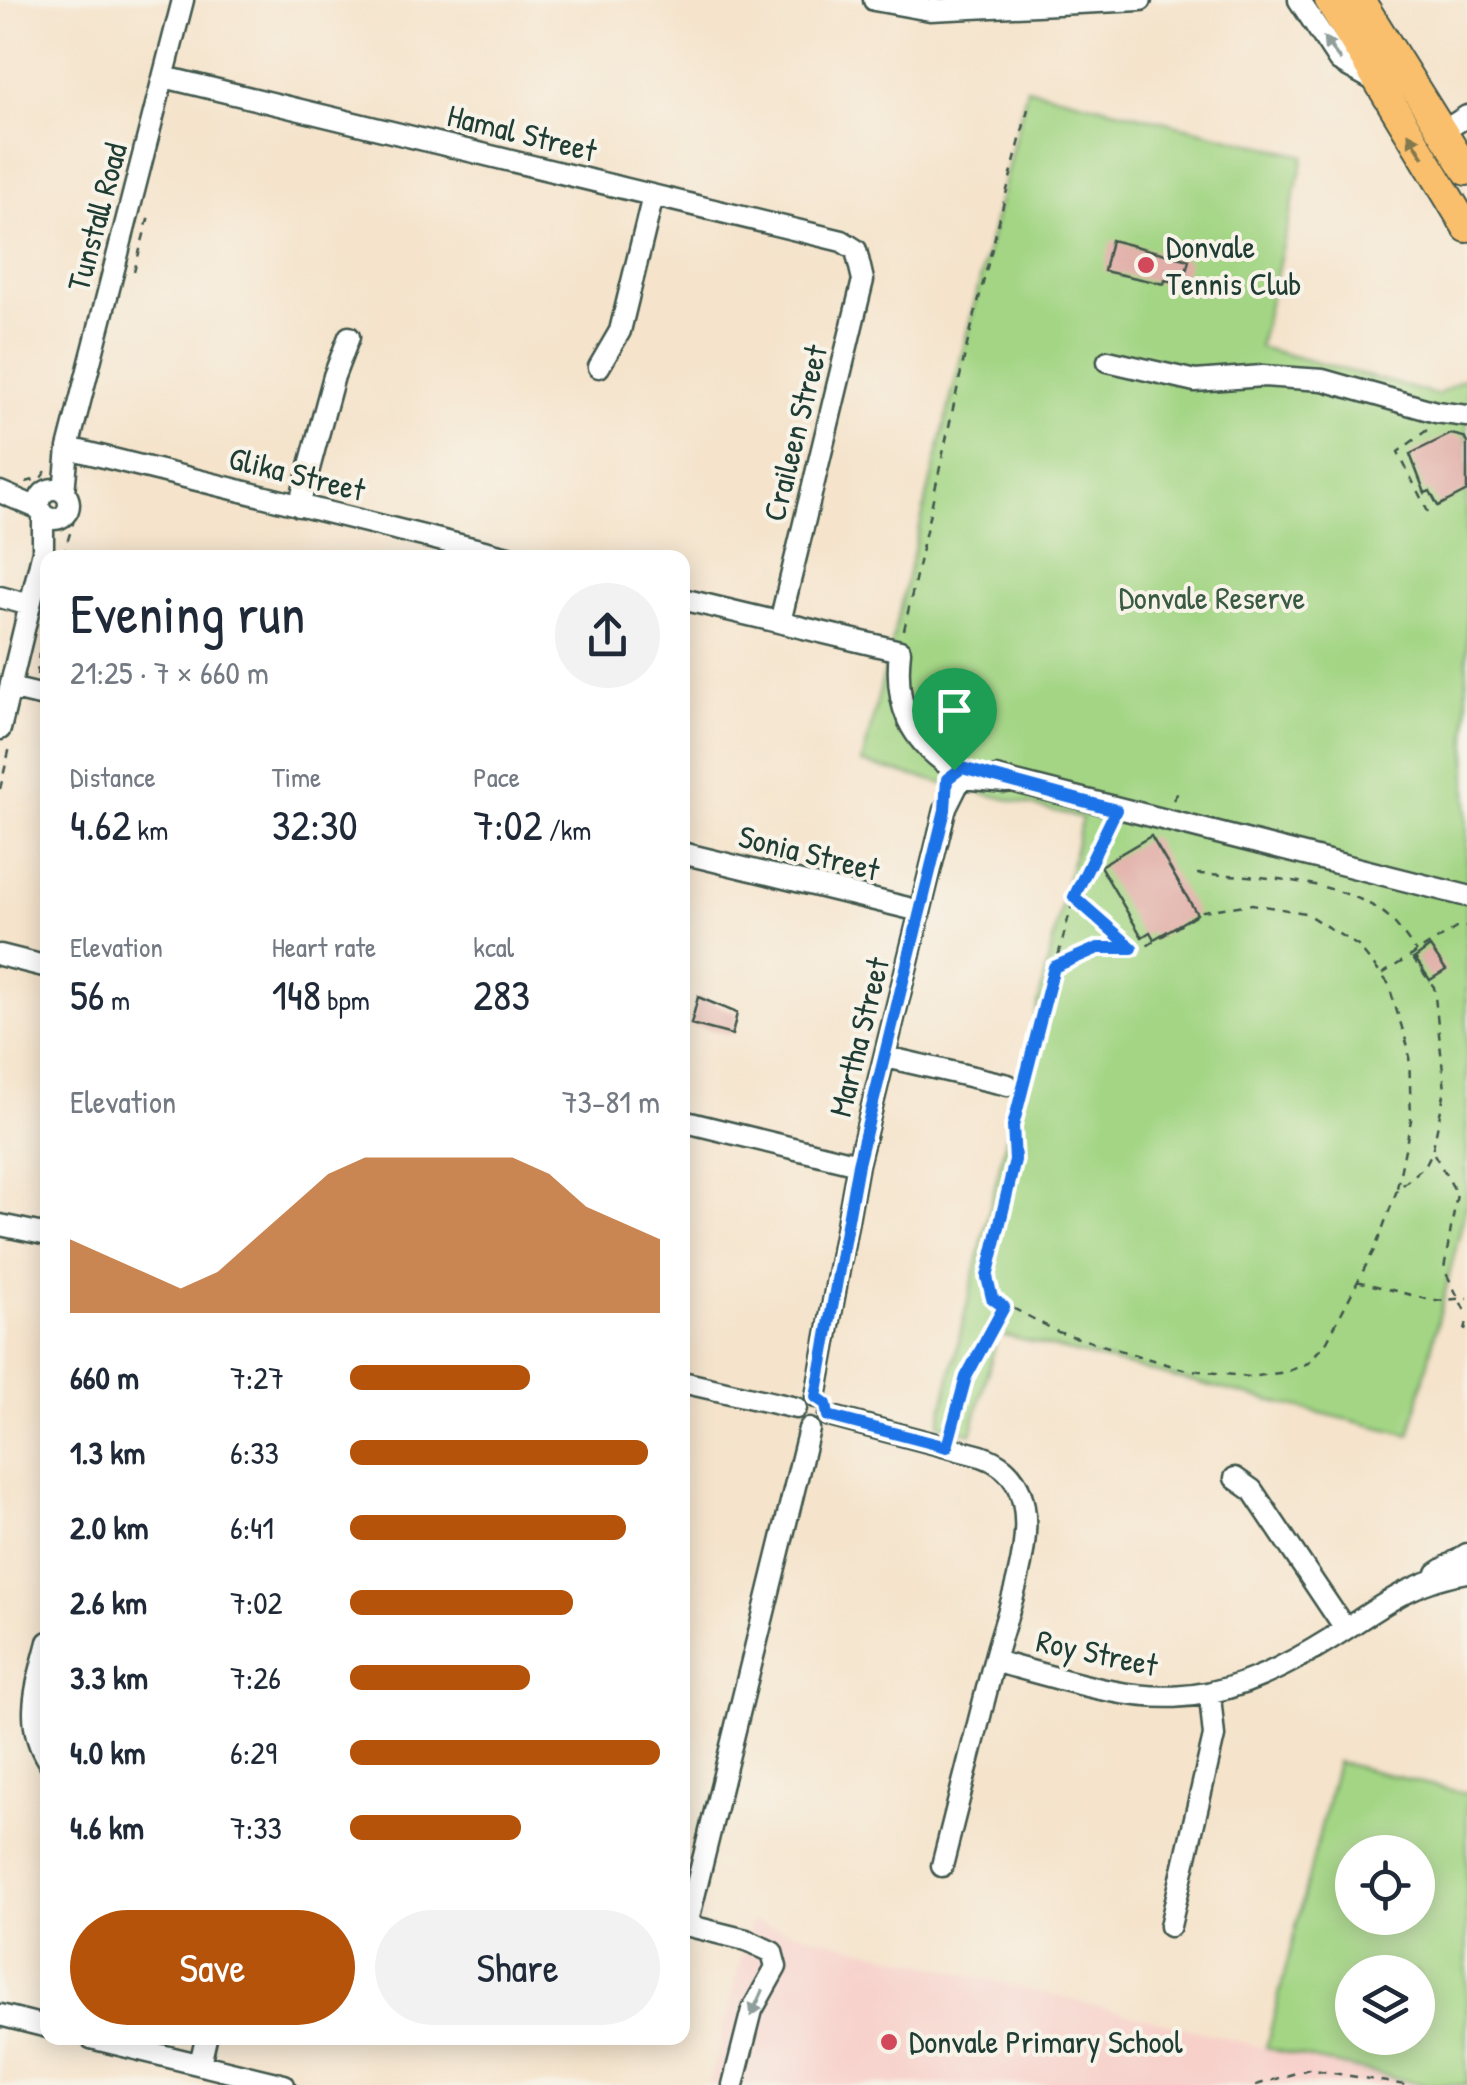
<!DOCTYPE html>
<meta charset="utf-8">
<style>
body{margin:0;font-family:"Patrick Hand",sans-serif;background:#f2f2f3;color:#1f2937;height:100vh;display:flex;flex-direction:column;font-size:38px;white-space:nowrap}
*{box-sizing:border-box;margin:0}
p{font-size:32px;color:#747a83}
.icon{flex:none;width:55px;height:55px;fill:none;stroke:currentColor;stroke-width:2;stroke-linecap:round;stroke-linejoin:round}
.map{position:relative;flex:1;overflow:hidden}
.side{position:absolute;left:40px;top:550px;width:650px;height:1495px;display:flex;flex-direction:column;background:#fff;border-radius:20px;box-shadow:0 5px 25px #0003}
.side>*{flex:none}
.controls{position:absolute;left:1335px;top:1835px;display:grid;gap:20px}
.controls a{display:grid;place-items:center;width:100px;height:100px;border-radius:50%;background:#fff;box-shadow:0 5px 25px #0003;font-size:50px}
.pin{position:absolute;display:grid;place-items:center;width:85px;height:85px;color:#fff;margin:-102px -42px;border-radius:50% 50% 50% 0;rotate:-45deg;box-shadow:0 0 10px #0007}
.pin .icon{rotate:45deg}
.round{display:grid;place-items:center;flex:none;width:105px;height:105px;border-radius:52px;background:#f2f2f3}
.overview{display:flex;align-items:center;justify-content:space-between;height:170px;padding:0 30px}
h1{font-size:55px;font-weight:600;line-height:75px}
.figures{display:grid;grid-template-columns:repeat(3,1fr);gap:15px;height:170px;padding:10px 30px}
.figures div{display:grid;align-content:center}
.figures b{font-size:42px;font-weight:600}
.figures small{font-size:28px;font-weight:400}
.figures p{font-size:28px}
.chart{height:280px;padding:20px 30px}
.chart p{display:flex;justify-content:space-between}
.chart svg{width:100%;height:180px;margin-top:10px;fill:#b45309;opacity:.7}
.action{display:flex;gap:20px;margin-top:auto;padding:20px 30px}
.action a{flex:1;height:115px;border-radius:60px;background:#b45309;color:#fff;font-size:40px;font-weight:600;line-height:115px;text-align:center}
.action a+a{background:#f2f2f3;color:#1f2937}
ul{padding:0 30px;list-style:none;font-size:32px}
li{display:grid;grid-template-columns:160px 120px 1fr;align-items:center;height:75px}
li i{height:25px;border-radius:12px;background:#b45309}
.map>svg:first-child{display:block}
.built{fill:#f7d0ca}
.green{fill:#a3d584;stroke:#61895c;stroke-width:2.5;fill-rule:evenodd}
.building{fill:#e1afa8}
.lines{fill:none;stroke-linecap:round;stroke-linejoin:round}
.minor-casing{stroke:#3f564b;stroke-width:25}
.major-casing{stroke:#3f564b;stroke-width:32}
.path{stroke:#3f564b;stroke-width:2.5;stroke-dasharray:8 8;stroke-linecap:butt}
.minor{stroke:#fff;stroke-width:20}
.major{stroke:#f9bf6d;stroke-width:28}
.oneway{fill:#8f9e9a}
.oneway2{fill:#81784e}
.route-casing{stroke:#fff;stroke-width:20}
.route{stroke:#1a73e8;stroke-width:12}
.poi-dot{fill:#d1495b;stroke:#f7f3e8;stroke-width:4}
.labels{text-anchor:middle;stroke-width:8;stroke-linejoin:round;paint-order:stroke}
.street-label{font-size:32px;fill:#1f3d34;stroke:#f7f3e8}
.poi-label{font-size:32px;fill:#1f3d34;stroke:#f7f3e8;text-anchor:start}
.park-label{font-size:32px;fill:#395b44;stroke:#f7f3e8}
</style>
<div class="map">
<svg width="1467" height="2085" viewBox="0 0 1467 2085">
<rect width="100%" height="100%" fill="#f7f3e8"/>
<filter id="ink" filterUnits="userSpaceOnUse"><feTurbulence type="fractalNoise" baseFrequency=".01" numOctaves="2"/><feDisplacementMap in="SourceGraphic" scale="20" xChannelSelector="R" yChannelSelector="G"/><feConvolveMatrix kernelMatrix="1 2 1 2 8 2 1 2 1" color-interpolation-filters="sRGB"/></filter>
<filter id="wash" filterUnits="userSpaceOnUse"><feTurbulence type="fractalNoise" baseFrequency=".0048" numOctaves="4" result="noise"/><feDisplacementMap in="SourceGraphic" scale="40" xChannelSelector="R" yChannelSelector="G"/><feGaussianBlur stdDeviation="2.25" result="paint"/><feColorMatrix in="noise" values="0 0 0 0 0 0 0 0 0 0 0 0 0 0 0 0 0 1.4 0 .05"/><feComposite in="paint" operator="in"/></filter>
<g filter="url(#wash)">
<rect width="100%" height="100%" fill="#f5e3cb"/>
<path class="built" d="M751 1921 1266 2048 1426 2085H709Z"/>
<path class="green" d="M1027 88 1304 156 1259 347 1437 395 1467 377V1203L1410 1435 998 1334 971 1434 939 1424 1082 818 862 763Z
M1337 1762 1467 1794V2085H1426L1266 2048ZM1352 1852H1418V1918H1352ZM1352 1972H1418V2038H1352Z"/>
<g id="blocks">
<path class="building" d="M1111 240 1189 260 1183 284 1165 280 1164 284 1104 271Z
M1451 434 1464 437 1467 443V491L1438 506 1430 491 1425 493 1410 454Z
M1151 836 1197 914 1154 939 1150 932 1142 937 1100 866Z
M1430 947 1446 970 1430 980 1415 958Z
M698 997 737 1013 732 1035 691 1024Z"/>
</g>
</g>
<g filter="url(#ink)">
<use href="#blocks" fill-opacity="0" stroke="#3f564b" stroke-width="2.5"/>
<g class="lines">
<g class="minor-casing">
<path id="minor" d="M874 0 930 10 1141 0
M1299 0 1339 61 1377 82
M164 77 842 241 856 250 863 280 780 622
M1442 132 1467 116
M1108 361 1195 381 1263 376 1323 380 1436 412 1467 416
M599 367 620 331 653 196
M68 448 512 558
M39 504a15 15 0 1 1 30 0a15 15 0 1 1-30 0Z
M0 492 40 509
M64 492 68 448 183 0
M299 506 334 376 349 337
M0 597 30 605
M682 599 900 651C894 705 909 740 955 770
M10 688 48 697
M0 729 43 551V514
M996 777 1467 896
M682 853 920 911
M0 955 48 967
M886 1057 1008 1085
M682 1121 858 1164
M0 1225 48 1235
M682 1382 796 1408
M816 1397 858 1164 945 810 961 778 1006 782
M829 1416 981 1456C1063 1483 1009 1601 994 1661 1140 1701 1194 1724 1330 1639 1378 1609 1410 1581 1467 1572
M1235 1478 1252 1490 1345 1629
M1437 1573 1467 1554
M48 1642C37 1685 23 1722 48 1761
M942 1866 994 1661
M682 1924 746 1940 772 1952 776 1967 752 2010 733 2085
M687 1925 809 1429
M1170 1926 1214 1736 1210 1696
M0 2015 48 2027
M91 2038 284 2085
M200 2064 206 2038"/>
</g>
<g class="major-casing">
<path id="major" d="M1329 0 1467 228
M1360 0 1467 171"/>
</g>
<path class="path" d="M134 272 150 212
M1427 430 1398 452 1428 512
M26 482 41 478 46 471
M63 556 78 507
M904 630 967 345 1028 109
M37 675 39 653
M0 789 10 747
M1173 800 1181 788
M1197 874C1252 875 1334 879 1381 911 1395 920 1406 939 1417 952
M1074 897 1137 952 1203 911 1252 904 1305 913 1358 946 1388 983 1409 1050 1411 1120 1397 1188
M1056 966 1087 951 1129 948
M1382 974 1456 928 1467 927
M1025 1079 1074 897 1107 826
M1019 1101C1014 1123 1018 1143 1014 1165 1008 1198 978 1268 992 1297L1058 1332 1183 1369 1250 1377 1286 1372 1308 1363 1327 1341 1376 1246 1397 1190 1425 1166 1432 1152 1445 1090 1434 987 1411 956
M1434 1154 1457 1194 1444 1269 1467 1315
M1357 1281 1434 1301 1467 1298
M1465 1331 1467 1320
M951 1429 966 1377 1003 1308
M1256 2085 1309 2069 1405 2085"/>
<use href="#minor" class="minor"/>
<use href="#major" class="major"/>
</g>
<defs><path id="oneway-solid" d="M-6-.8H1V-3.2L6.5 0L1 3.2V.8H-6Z" transform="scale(2.5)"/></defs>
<g class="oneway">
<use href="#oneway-solid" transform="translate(1332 49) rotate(-126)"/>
<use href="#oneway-solid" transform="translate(757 2003) rotate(114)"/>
</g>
<use class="oneway2" href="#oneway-solid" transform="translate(1416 145) rotate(-122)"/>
</g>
<g class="lines" filter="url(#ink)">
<g class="route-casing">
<path id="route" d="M962 768 1116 810 1074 897 1132 948H1098L1054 967 1013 1126 1015 1160 987 1277 992 1298 1004 1307 966 1377 947 1447 828 1416 826 1404 816 1397 858 1164 945 810 947 779Z"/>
</g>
<use href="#route" class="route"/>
</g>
<g class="poi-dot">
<circle cx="1146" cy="265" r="10"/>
<circle cx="889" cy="2042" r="10"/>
</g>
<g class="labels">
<g class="street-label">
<text transform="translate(522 133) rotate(14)" y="11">Hamal Street</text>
<text transform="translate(97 217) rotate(-75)" y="11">Tunstall Road</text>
<text transform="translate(795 433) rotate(-76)" y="11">Craileen Street</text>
<text transform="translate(297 474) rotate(14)" y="11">Glika Street</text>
<text transform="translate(809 853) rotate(14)" y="11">Sonia Street</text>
<text transform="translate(859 1037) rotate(-76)" y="11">Martha Street</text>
<text transform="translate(1097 1653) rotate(12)" y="11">Roy Street</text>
</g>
<g class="poi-label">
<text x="1166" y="258">Donvale<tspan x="1166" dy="37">Tennis Club</tspan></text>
<text x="909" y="2053">Donvale Primary School</text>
</g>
<g class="park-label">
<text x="1212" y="609">Donvale Reserve</text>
</g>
</g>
</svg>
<div class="controls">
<a><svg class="icon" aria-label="locate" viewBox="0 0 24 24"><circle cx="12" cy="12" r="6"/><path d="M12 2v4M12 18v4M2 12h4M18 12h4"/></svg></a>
<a><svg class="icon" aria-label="layers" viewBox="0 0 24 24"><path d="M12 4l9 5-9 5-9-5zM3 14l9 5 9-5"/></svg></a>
</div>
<div class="pin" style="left:954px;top:770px;background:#1e9e55"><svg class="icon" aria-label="arrive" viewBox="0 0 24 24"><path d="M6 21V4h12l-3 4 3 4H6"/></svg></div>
<section class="side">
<div class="overview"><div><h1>Evening run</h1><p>21:25 · 7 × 660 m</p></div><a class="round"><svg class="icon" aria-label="share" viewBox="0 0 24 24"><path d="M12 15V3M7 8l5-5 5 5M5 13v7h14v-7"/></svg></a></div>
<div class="figures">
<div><p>Distance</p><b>4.62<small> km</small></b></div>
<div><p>Time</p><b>32:30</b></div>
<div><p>Pace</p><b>7:02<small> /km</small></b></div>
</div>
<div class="figures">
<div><p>Elevation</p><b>56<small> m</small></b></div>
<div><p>Heart rate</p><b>148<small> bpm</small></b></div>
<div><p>kcal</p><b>283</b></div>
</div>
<div class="chart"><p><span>Elevation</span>73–81 m</p>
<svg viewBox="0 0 160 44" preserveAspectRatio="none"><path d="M0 44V26L10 30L20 34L30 38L40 34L50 26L60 18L70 10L80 6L90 6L100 6L110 6L120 6L130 10L140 18L150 22L160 26V44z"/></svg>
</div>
<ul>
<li><b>660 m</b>7:27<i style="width:58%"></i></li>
<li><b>1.3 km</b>6:33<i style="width:96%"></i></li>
<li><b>2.0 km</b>6:41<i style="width:89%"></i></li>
<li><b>2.6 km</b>7:02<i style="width:72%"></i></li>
<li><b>3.3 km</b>7:26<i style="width:58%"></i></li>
<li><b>4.0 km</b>6:29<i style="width:100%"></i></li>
<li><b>4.6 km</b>7:33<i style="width:55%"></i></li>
</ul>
<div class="action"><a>Save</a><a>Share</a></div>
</section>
</div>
